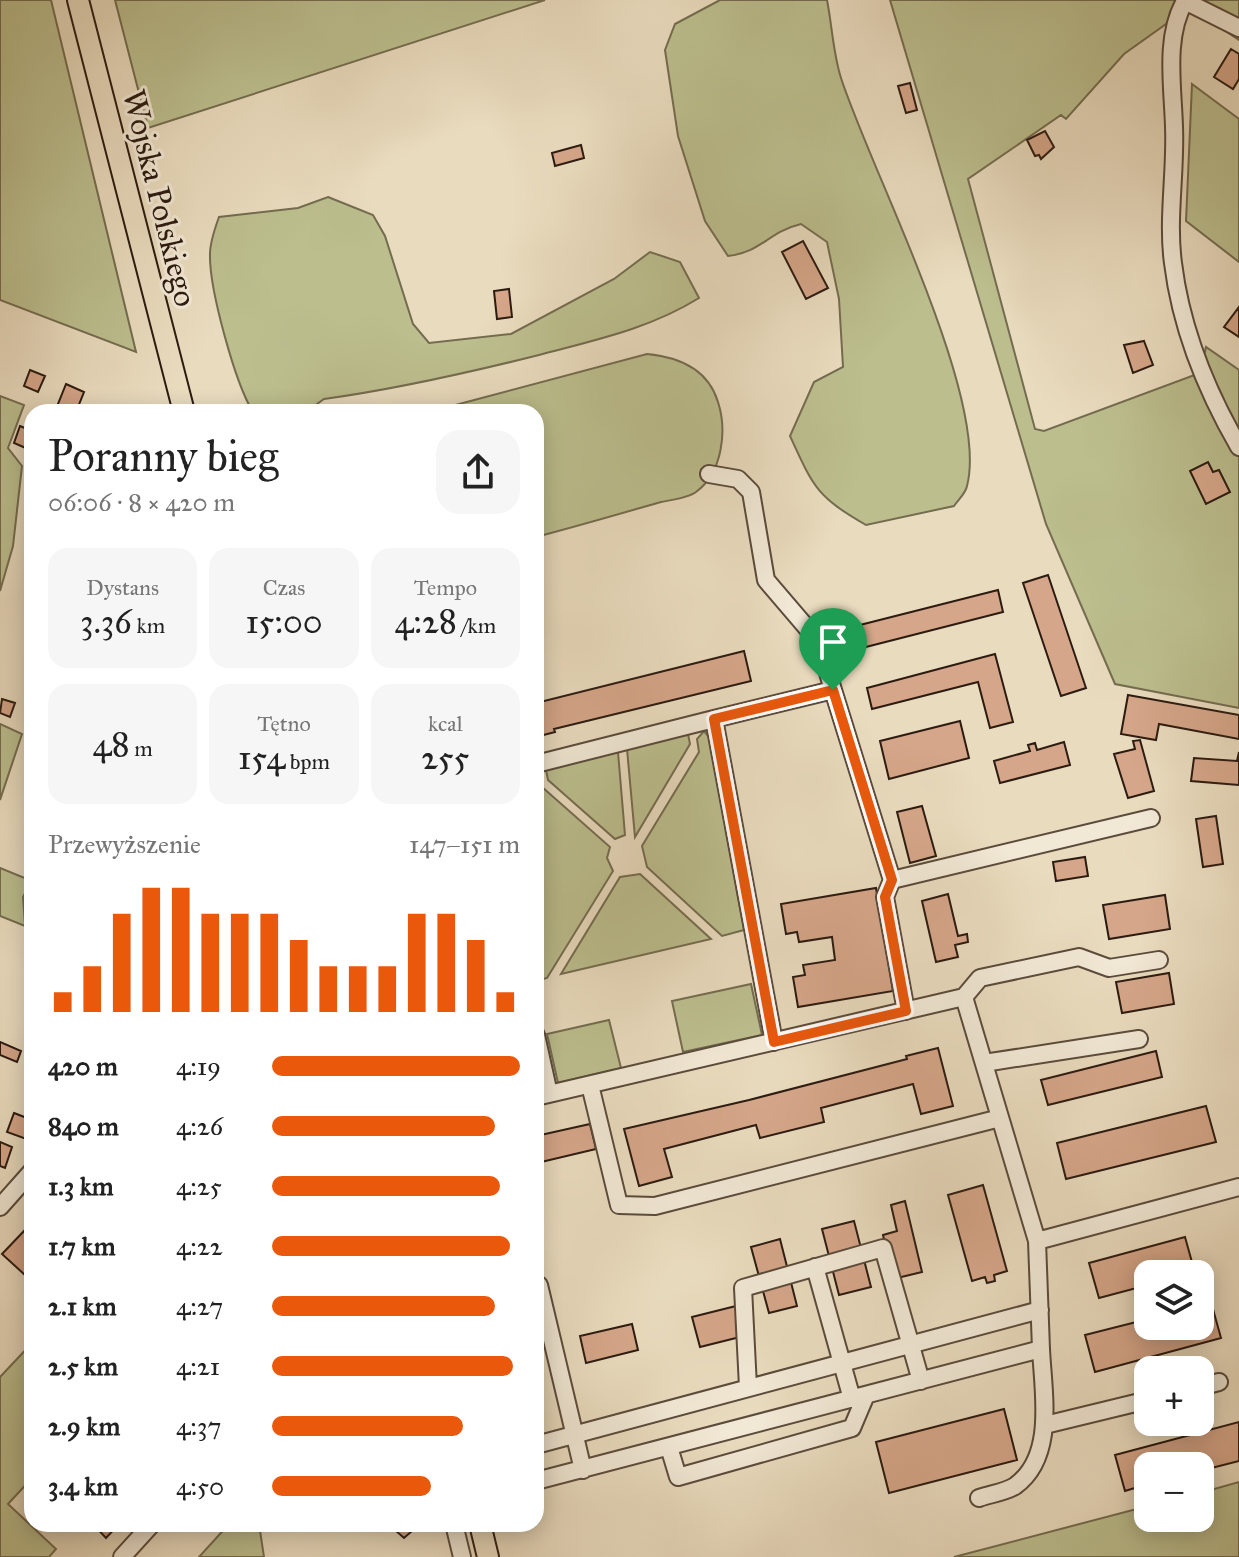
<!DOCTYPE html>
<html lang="pl">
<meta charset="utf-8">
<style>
body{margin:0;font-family:"IM FELL Great Primer",serif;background:#f6f6f6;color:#222;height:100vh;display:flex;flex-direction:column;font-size:30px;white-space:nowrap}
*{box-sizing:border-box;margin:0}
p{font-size:26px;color:#767676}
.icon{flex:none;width:44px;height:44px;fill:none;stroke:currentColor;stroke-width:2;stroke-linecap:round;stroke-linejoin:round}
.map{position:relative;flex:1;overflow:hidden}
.panel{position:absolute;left:24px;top:404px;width:520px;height:1128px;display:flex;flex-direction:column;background:#fff;border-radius:24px;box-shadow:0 4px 20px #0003}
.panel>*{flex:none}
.buttons{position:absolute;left:1134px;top:1260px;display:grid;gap:16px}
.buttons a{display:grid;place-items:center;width:80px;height:80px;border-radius:16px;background:#fff;box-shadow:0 4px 20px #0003;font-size:40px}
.pin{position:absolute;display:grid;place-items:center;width:68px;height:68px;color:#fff;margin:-82px -34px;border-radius:50% 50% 50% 0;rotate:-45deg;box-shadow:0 0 8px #0007}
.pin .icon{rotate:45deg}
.round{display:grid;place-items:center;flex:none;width:84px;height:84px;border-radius:24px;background:#f6f6f6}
.headline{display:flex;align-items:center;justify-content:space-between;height:136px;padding:0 24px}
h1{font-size:44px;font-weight:600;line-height:60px}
.metrics{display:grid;grid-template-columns:repeat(3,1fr);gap:12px;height:136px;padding:8px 24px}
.metrics div{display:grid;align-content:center;border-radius:20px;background:#f6f6f6;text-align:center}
.metrics b{font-size:34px;font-weight:600}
.metrics small{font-size:22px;font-weight:400}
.metrics p{font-size:22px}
.chart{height:224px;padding:16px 24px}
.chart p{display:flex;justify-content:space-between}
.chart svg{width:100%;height:144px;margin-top:8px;stroke:#ea580c;stroke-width:6}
ul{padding:0 24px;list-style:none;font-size:26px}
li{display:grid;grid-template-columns:128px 96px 1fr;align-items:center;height:60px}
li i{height:20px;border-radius:10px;background:#ea580c}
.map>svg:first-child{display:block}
.green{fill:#bcbe8e;stroke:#746c50;stroke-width:2}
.building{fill:#d5a689;stroke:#2c1b11;stroke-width:2}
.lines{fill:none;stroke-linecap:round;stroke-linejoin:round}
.minor-casing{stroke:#5b4b3c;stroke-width:20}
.major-casing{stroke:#2c1b11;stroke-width:24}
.minor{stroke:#f1e8d5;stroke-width:16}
.major{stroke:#e9dbbe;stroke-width:20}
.route-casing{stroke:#fff;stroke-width:16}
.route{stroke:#ea580c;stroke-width:10}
.labels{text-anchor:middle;stroke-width:6;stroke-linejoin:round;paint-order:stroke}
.street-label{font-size:32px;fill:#2c1b11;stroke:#f1e8d5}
</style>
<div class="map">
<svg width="1239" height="1557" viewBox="0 0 1239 1557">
<rect width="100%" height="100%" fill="#e9dbbe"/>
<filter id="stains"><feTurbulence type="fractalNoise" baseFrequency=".0025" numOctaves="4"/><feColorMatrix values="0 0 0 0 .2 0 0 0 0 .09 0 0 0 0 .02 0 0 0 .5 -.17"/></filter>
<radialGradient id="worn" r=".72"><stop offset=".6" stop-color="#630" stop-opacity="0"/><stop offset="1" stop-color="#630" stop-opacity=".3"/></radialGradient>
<path class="green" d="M0 0H51L136 352 0 300Z
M115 0H545L148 128Z
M720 0H827C832 25 833 53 841 78 871 171 990 398 967 486 966 493 958 500 954 506L866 525C816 496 814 488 790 436L814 382 843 367 839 299 827 242 801 224C768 232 762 252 728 256L705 221 678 136 665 50 675 24Z
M890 0H1239V40L1190 7 1124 54 1066 119 1061 115 968 179 1035 429 1044 431 1200 373 1206 347 1239 370V708L1115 684 1046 524Z
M1192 84 1239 119V262L1186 221Z
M328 197 373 215 385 236 413 324 429 343 511 334 614 279 650 252 680 262 699 298C649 329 595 340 539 355 467 373 397 389 324 399L306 412H253C235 383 209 288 210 254 210 242 215 228 219 217L298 208Z
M647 354C679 357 708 369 718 402 727 430 723 472 696 492 688 498 671 500 661 502 619 514 578 526 536 537V412H429Z
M0 396 24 405 8 448 22 466 13 546 0 591Z
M0 724 22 734 0 800Z
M704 731 709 737 744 930 722 936 647 867 642 846 699 752 697 739Z
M688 734 690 744 635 837 627 749Z
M618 752 625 835 615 839 548 780 546 770Z
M538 772 542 787 610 847 607 858 613 871 547 978 536 981Z
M0 868 32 881 23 897 25 926 0 916Z
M640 874 711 939 561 974 620 877Z
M751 984 762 1035 683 1052 672 1001Z
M609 1020 621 1068 558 1083 547 1034Z
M32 1343V1478L8 1504 56 1549 49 1557H0V1377Z
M1239 1482V1557H954L1148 1506V1518H1200V1493Z
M229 1524H259L264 1557H199Z"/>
<path class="building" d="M1231 49 1239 54V79L1233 89 1214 77Z
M910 83 917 110 906 113 898 86Z
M1045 131 1054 147 1041 159 1039 155 1035 156 1027 140Z
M581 145 584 158 555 166 552 153Z
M803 241 828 288 806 299 782 252Z
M509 289 512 317 497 319 494 291Z
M1239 307V337L1224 327Z
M1144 341 1153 365 1133 373 1124 345Z
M30 370 45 376 38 392 24 386Z
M66 384 84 392 76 412 56 409Z
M20 426 32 431 28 449 14 443Z
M1208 462 1213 472 1219 470 1230 492 1206 504 1190 471Z
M1048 575 1086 688 1061 696 1023 583Z
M998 590 1003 612 858 649 852 627Z
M744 651 751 681 554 729 555 732 536 737V703Z
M995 654 1013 722 990 728 978 682 872 709 867 688Z
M1128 695 1239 715V739L1159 724 1156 740 1121 734Z
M2 699 15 703 10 717 0 713Z
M960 721 969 758 889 779 880 741Z
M1140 740 1154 791 1128 798 1114 754 1135 749 1133 741Z
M1064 742 1070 765 1000 783 994 761 1030 751 1028 745 1035 743 1037 750Z
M1239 752V785L1191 781 1194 758 1237 761Z
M922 806 936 856 910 863 897 812Z
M1216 816 1223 864 1203 867 1196 819Z
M1085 857 1088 876 1056 881 1053 862Z
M876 888 893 991 798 1007 793 977 805 975 803 965 835 960 832 937 799 942 797 932 786 934 781 904Z
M948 894 958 936 967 934 968 942 955 945 958 957 936 962 922 901Z
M1165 895 1170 929 1109 939 1103 905Z
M1169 973 1174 1004 1122 1013 1116 982Z
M0 1042 21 1051 17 1062 0 1055Z
M938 1048 953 1106 921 1114 913 1084 821 1108 824 1122 760 1138 756 1125 664 1149 672 1177 639 1186 624 1129 749 1100 907 1059 906 1056Z
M1156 1051 1162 1077 1048 1105 1041 1080Z
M1206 1106 1216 1142 1066 1179 1057 1143Z
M14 1113 32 1120 29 1140 7 1132Z
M590 1124 596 1149 537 1163 536 1136Z
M0 1142 12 1147 5 1168 0 1166Z
M983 1185 1007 1271 994 1275 995 1281 987 1283 985 1277 972 1281 948 1195Z
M905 1201 922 1272 893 1279 883 1235 897 1231 891 1205Z
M854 1221 871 1287 839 1295 822 1229Z
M24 1231 32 1238V1268L25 1275 2 1254Z
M1185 1237 1195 1273 1148 1274V1285L1099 1298 1089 1263Z
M780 1239 797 1306 769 1313 751 1247Z
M1211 1302 1221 1338 1095 1372 1085 1335 1148 1319V1326H1200V1305Z
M736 1306 744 1336 700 1347 692 1317Z
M632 1324 638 1350 586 1363 580 1336Z
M1004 1409 1017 1460 889 1493 876 1442Z
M1239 1422V1461L1200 1471V1466H1148V1484L1125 1491 1115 1455Z
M93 1524H119L106 1538Z
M397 1524H420L404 1538 395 1530Z"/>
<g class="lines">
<g class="minor-casing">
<path id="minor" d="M1239 28 1185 1C1164 37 1173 87 1174 127 1176 171 1167 219 1173 263 1181 328 1206 390 1239 447
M709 474 738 479 751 492 766 580 819 642 833 690
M536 764 714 719
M892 880 1151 818
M964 997 980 978 1079 957 1109 968 1159 960
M536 1035 549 1094
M774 1042 714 719 833 690 892 880 885 897 906 1011
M984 1063 1139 1039
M590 1085 619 1205 655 1206 1000 1118
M536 1097 964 997 1037 1241 1041 1349 536 1481
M0 1207 32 1171
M1037 1241 1239 1187
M815 1267 852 1399
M539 1285 583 1470
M748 1387 743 1288 883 1248 921 1381
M1200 1387 1219 1382
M1045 1425 1148 1400
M536 1445 1040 1310
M669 1447 678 1477 852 1428 866 1395
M979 1498C990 1494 1006 1492 1015 1486 1056 1457 1043 1392 1041 1349
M454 1524 462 1557
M122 1557 152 1524"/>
</g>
<g class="major-casing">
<path id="major" d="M78 0 184 412
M480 1524 488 1557"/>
</g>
<use href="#minor" class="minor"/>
<use href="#major" class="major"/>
</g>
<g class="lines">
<g class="route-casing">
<path id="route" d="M833 690 892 880 885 897 906 1011 774 1042 714 719Z"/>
</g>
<use href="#route" class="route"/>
</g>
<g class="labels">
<g class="street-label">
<text transform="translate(160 198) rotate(76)" y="11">Wojska Polskiego</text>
</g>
</g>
<rect width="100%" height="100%" filter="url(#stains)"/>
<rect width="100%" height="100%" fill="url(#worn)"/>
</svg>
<div class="buttons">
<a><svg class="icon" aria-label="layers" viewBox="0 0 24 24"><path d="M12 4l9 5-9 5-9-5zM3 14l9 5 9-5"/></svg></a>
<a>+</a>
<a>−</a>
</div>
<div class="pin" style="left:833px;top:690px;background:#1e9e55"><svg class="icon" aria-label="arrive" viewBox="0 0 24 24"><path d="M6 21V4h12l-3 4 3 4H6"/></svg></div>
<section class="panel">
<div class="headline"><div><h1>Poranny bieg</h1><p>06:06 · 8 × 420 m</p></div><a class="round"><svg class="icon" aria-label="share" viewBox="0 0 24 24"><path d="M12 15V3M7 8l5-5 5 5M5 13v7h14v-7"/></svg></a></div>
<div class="metrics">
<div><p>Dystans</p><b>3.36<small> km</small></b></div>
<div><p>Czas</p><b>15:00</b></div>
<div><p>Tempo</p><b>4:28<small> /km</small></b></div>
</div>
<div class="metrics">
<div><b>48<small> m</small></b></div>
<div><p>Tętno</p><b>154<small> bpm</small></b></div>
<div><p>kcal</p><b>255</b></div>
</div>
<div class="chart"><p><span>Przewyższenie</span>147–151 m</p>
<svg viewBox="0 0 160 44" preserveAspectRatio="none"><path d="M5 44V38M15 44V30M25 44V14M35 44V6M45 44V6M55 44V14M65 44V14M75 44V14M85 44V22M95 44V30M105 44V30M115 44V30M125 44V14M135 44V14M145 44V22M155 44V38"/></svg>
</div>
<ul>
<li><b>420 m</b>4:19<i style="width:100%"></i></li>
<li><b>840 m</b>4:26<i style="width:90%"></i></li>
<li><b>1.3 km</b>4:25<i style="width:92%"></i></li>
<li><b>1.7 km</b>4:22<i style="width:96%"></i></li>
<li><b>2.1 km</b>4:27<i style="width:90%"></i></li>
<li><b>2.5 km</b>4:21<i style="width:97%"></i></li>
<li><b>2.9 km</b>4:37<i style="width:77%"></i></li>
<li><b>3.4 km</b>4:50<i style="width:64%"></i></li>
</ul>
</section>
</div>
